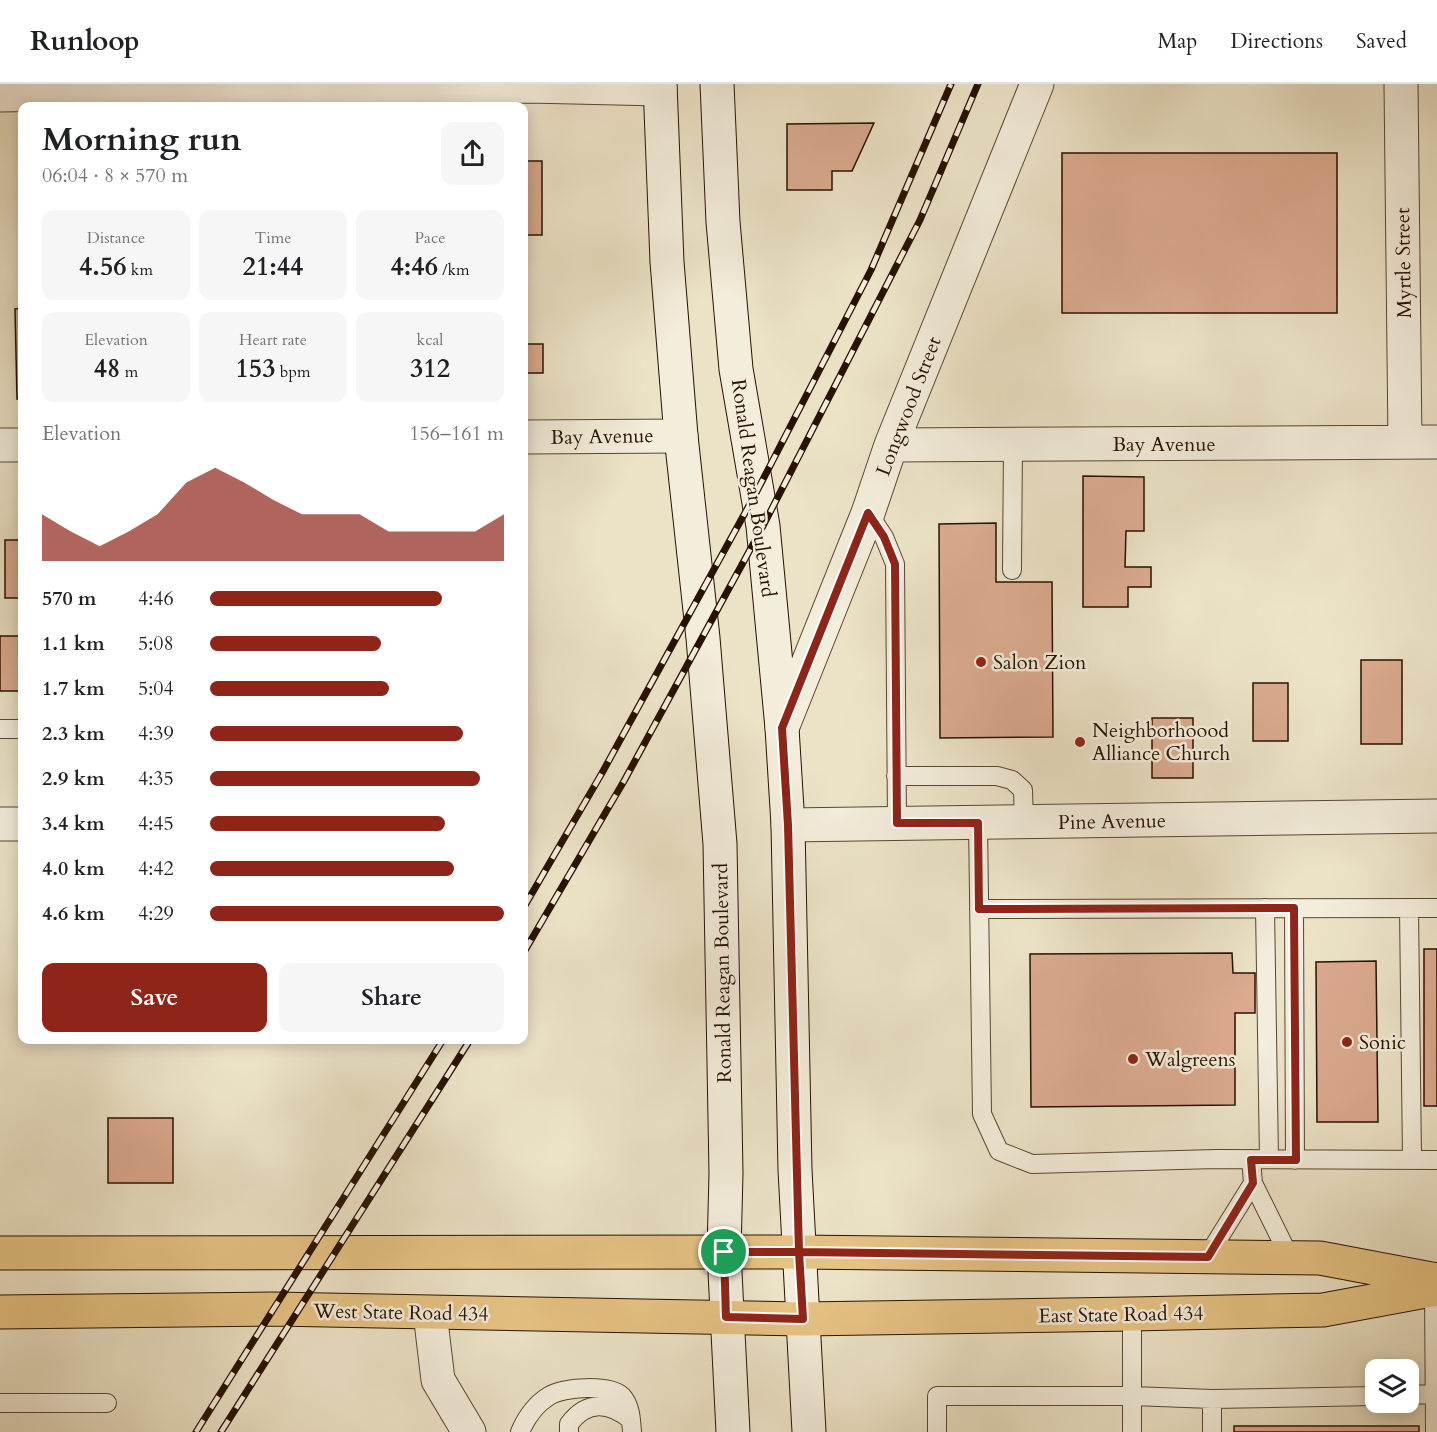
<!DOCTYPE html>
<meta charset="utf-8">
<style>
body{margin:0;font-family:Cardo,serif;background:#f6f6f6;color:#202124;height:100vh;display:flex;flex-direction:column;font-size:22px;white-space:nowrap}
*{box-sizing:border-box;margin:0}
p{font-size:20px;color:#757577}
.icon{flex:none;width:33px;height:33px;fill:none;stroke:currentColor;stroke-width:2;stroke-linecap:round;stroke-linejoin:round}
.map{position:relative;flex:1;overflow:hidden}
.side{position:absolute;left:18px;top:18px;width:510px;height:942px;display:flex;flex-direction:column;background:#fff;border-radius:12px;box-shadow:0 3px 15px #0003}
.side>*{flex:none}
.buttons{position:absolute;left:1365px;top:1275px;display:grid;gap:12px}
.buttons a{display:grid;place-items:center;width:54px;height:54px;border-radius:12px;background:#fff;box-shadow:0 3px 15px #0003;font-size:30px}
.pin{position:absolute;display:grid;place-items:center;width:51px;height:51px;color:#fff;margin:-26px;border:3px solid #fff;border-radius:50%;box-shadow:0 2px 6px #0007}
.round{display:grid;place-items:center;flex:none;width:63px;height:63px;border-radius:12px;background:#f6f6f6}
.overview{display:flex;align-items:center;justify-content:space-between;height:102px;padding:0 24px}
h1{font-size:33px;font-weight:600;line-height:45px}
.metrics{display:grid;grid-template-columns:repeat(3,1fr);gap:9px;height:102px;padding:6px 24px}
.metrics div{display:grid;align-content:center;border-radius:12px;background:#f6f6f6;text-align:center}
.metrics b{font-size:26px;font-weight:600}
.metrics small{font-size:16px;font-weight:400}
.metrics p{font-size:16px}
.chart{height:168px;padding:12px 24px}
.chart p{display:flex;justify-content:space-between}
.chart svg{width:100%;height:108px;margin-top:6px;fill:#8f2418;opacity:.7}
.action{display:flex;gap:12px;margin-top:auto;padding:12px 24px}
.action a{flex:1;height:69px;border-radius:12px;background:#8f2418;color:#fff;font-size:24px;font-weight:600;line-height:69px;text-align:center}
.action a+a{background:#f6f6f6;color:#202124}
ul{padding:0 24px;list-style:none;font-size:20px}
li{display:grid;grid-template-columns:96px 72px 1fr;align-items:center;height:45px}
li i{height:15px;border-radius:8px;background:#8f2418}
header{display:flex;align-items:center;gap:36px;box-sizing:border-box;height:84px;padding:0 30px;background:#fff;border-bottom:2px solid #e0e0e0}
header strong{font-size:28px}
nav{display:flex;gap:33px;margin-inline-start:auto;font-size:21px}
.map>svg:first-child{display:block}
.building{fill:#dbaa8e;stroke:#281100;stroke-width:1.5}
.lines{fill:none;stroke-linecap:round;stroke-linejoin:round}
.lane-casing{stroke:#594632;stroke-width:20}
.street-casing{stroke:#594632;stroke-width:35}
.secondary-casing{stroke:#281100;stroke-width:35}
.primary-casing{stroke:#281100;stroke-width:35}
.lane{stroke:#f3eddb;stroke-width:18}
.street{stroke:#f3eddb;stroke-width:33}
.secondary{stroke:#f3eddb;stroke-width:33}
.primary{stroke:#e6c284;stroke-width:33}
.rail-casing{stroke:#281100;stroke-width:7}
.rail{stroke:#f3eddb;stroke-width:4.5;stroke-dasharray:14;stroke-linecap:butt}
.route-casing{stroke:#fff;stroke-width:12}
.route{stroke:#8f2418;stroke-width:8}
.poi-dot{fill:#8f2418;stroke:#f3eddb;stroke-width:2}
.labels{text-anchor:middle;stroke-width:5;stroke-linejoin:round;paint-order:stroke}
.street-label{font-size:20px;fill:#281100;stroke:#f3eddb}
.poi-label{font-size:20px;fill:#281100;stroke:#f3eddb;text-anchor:start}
</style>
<header>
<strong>Runloop</strong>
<nav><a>Map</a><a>Directions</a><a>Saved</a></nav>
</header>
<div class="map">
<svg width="1437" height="1348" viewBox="0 0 1437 1348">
<rect width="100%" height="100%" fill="#ece3c7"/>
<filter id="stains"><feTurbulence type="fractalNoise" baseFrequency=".00333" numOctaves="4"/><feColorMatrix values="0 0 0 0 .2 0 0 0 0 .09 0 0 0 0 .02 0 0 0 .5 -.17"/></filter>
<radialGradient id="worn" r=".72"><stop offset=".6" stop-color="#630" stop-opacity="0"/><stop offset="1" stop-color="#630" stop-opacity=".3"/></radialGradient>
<path class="building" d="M874 39 852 87H832V106H787V40Z
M1062 69H1337V229H1062Z
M524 77H542V151H524Z
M22 224V315H17L15 225Z
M524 260H543V289H524Z
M1083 392 1144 393V447H1126L1125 483H1151V503H1128V523H1083Z
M996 439V498H1052L1053 653 940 654 939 440Z
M5 456H22V514H5Z
M0 552H22V607H0Z
M1361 576H1402V660H1361Z
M1253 599H1288V657H1253Z
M1152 634H1193V694H1152Z
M1424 865H1437V1022H1424Z
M1232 869 1233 889H1255V929H1235V1021L1031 1023 1030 870Z
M1376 877 1378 1038H1317L1316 878Z
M108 1034H173V1099H108Z
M1234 1342H1419V1348H1234Z"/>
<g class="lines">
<g class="lane-casing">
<path id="lane" d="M868 429 884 453 895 480 897 739
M1012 486 1013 360
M0 645H22
M896 692H997L1012 696 1023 706 1024 738
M978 739 982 1030 999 1067 1032 1080 1216 1075 1437 1076
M1265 824 1269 1075
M1294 824 1295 1076
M1409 824 1412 1076
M979 825 1437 824
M1251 1075 1253 1099 1290 1174
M1207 1173 1253 1099
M1434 1206 1435 1348
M1132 1230V1348
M1408 1311 1435 1310
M0 1319H107
M520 1348C526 1334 536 1320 549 1312 563 1303 609 1300 622 1312 631 1322 631 1336 632 1348
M569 1348V1340C587 1316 609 1318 631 1336
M937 1348V1312H1132L1212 1315
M1212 1348V1315L1376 1312"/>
</g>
<g class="street-casing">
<path id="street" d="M1401 0 1405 358
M0 11 529 2 660 5
M524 353 681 352
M0 361H22
M891 361 1437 358
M782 644 868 429 891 361 1037 0
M0 740H22
M788 741 1437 732
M430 1229 438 1296 469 1348"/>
</g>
<g class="secondary-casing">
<path id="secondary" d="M660 0 667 178 681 352 703 554 720 760 726 1089 724 1168 733 1348
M717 0 723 138 736 285 763 442 782 644 788 741 795 1086 809 1348"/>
</g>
<g class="primary-casing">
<path id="primary" d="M0 1169 799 1168 1320 1174 1437 1196
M0 1228 274 1225 803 1235 1132 1230 1323 1226 1437 1205"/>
</g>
<use href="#lane" class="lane"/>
<use href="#street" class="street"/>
<use href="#secondary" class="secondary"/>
<use href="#primary" class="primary"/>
<g class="rail-casing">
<path id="rail" d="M524 823 602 689 757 407 871 186 951 0
M524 868 624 697 763 442 920 136 978 0
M196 1348 443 956
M221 1348 470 956"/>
</g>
<use href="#rail" class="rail"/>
</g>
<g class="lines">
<g class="route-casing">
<path id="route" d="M724 1168 726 1233 803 1235 799 1168 1208 1173 1253 1099 1251 1076H1296L1294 824 979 825 978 739H897L895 480 884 453 868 429 782 644 788 741 799 1168H724"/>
</g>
<use href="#route" class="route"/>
</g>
<g class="poi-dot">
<circle cx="981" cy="578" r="6"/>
<circle cx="1080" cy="658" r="6"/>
<circle cx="1347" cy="958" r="6"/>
<circle cx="1133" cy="975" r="6"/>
</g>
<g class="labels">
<g class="street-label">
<text transform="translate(1403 179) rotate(-91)" y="7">Myrtle Street</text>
<text transform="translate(908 322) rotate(-69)" y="7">Longwood Street</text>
<text transform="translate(602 352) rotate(-1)" y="7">Bay Avenue</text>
<text x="1164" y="367">Bay Avenue</text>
<text transform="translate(754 404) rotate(82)" y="7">Ronald Reagan Boulevard</text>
<text transform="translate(1112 737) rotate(-1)" y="7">Pine Avenue</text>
<text transform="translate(722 889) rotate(-91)" y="7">Ronald Reagan Boulevard</text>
<text transform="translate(401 1228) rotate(1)" y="7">West State Road 434</text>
<text transform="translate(1121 1230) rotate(-1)" y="7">East State Road 434</text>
</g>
<g class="poi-label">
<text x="993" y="585">Salon Zion</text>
<text x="1092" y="653">Neighborhoood<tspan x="1092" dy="23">Alliance Church</tspan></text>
<text x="1359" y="965">Sonic</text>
<text x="1145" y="982">Walgreens</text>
</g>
</g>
<rect width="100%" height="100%" filter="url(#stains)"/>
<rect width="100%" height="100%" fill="url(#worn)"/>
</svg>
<div class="buttons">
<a><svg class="icon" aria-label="layers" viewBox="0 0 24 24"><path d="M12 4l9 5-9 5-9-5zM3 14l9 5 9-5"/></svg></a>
</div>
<div class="pin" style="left:724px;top:1168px;background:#1e9e55"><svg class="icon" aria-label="arrive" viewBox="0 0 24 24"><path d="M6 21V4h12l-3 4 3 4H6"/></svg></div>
<section class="side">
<div class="overview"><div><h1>Morning run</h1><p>06:04 · 8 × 570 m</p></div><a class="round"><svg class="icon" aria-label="share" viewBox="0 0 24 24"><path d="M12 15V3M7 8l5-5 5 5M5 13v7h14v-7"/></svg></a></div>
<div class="metrics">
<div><p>Distance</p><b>4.56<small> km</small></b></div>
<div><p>Time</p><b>21:44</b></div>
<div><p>Pace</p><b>4:46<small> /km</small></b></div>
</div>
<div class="metrics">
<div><p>Elevation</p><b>48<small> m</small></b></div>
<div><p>Heart rate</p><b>153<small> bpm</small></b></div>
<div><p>kcal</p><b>312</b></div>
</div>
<div class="chart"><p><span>Elevation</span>156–161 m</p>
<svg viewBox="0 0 160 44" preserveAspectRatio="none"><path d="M0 44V25L10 32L20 38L30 32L40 25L50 12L60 6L70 12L80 19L90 25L100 25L110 25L120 32L130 32L140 32L150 32L160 25V44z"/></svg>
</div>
<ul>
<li><b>570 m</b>4:46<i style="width:79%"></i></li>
<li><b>1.1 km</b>5:08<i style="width:58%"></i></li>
<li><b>1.7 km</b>5:04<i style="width:61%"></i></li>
<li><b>2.3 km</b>4:39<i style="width:86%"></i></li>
<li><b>2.9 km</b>4:35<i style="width:92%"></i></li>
<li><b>3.4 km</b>4:45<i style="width:80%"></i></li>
<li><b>4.0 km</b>4:42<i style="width:83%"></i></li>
<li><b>4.6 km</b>4:29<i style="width:100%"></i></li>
</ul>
<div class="action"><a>Save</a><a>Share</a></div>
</section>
</div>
